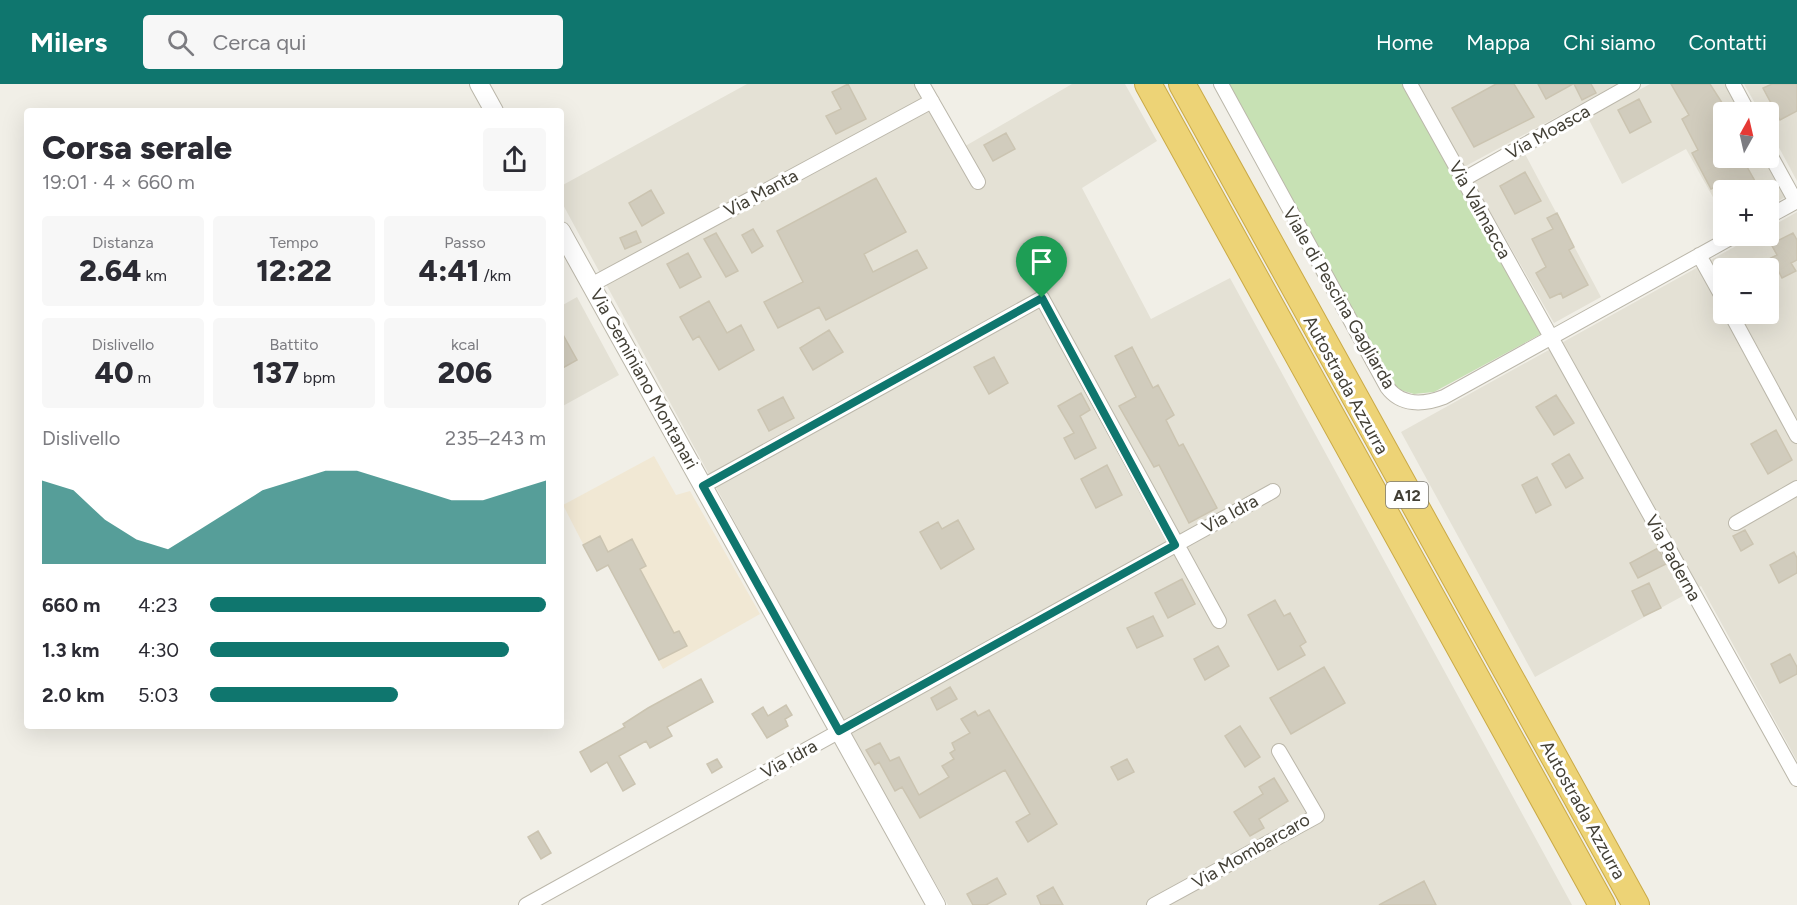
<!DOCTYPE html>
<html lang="it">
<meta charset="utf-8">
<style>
body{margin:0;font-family:Figtree,sans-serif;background:#f7f7f7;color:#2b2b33;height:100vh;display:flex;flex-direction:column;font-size:22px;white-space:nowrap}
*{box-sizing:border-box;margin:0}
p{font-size:20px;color:#7c7c81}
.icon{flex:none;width:33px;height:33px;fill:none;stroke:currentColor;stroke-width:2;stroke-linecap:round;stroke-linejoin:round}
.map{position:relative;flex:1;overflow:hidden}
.side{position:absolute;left:24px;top:24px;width:540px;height:621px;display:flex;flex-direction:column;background:#fff;border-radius:6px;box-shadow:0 6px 24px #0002}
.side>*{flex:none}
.needle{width:39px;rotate:8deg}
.controls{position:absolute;left:1713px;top:18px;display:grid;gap:12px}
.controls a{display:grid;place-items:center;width:66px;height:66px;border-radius:6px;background:#fff;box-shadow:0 6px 24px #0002;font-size:30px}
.pin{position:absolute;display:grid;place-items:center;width:51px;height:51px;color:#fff;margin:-62px -26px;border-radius:50% 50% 50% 0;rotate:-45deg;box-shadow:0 0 6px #0007}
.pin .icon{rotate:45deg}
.round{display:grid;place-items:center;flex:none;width:63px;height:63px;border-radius:6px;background:#f7f7f7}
.summary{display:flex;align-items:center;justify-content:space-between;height:102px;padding:0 18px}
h1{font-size:33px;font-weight:800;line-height:45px}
.stats{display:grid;grid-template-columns:repeat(3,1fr);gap:9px;height:102px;padding:6px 18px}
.stats div{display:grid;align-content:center;border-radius:6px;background:#f7f7f7;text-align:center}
.stats b{font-size:30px;font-weight:800}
.stats small{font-size:16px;font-weight:400}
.stats p{font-size:16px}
.chart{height:168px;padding:12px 18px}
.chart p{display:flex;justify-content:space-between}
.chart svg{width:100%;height:108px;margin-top:6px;fill:#0f766e;opacity:.7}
ul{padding:0 18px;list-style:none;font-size:20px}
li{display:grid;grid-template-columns:96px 72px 1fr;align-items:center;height:45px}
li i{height:15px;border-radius:8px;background:#0f766e}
header{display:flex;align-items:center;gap:36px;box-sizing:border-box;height:84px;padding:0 30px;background:#0f766e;color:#fff}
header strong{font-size:28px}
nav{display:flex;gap:33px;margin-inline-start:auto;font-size:21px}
.search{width:420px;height:54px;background:#f7f7f7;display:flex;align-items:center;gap:15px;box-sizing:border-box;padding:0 21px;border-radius:6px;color:#7c7c81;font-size:22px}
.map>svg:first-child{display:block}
.residential{fill:#e4e1d5;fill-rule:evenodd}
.commercial{fill:#f1e8d4}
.green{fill:#c7e1b4}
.building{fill:#d1ccbd;stroke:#cbc4b1;stroke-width:1.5}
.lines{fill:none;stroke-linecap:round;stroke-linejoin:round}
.minor-casing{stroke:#bbb7aa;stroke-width:16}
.tertiary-casing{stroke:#bbb7aa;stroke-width:20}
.motorway-casing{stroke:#caaa47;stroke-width:28}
.minor{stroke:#fff;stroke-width:14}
.tertiary{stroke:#fff;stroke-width:18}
.motorway{stroke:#edd376;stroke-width:26}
.route-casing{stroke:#fff;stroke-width:12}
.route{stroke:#0f766e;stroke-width:8}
.labels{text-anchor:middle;stroke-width:6;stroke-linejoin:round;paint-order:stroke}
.shield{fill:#fff;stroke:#7b7972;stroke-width:1.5}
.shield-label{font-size:16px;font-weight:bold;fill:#434036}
.street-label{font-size:18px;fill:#434036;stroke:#fff}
</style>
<header>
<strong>Milers</strong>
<div class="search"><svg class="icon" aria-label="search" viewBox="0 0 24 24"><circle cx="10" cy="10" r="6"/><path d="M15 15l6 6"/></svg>Cerca qui</div>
<nav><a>Home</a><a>Mappa</a><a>Chi siamo</a><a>Contatti</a></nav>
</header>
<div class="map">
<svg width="1797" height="821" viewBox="0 0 1797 821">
<rect width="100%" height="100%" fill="#f1efe7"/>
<path class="residential" d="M747 0H914L955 68 1072 0H1125L1157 57 1082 104 1151 235 1230 194 1572 821H948L842 636 561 117V102Z
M1419 0H1618L1464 83Z
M1650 0H1726L1741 28H1724V74H1766L1787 112 1769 122 1768 106H1724L1723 131 1686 65 1622 100 1588 34Z
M1744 0H1797V97L1769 45 1768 28H1760Z
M1525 70 1601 213 1554 239 1473 98Z
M1797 128V677L1701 502 1535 593 1401 348 1754 152H1768L1769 144ZM1724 184H1768V230H1724Z
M577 213 619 291 561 323V222Z"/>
<path class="commercial" d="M654 372 676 411 690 407 760 530 663 585 608 481 597 487 563 421Z"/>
<path class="green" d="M1228 0H1402L1541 250 1434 308 1414 310 1397 305Z"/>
<path class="building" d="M848 0 866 35 836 50 826 32 841 25 832 8Z
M1496 0H1514L1534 33 1474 63 1452 24Z
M1538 0H1573L1546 15Z
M1574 0H1591L1596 9 1582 16Z
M1671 0H1710L1728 28H1724V74H1742L1760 106H1725L1722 100 1711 105 1692 69 1698 66 1682 35 1689 31Z
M1772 0H1797V27L1780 36 1763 4Z
M1639 15 1651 38 1630 49 1618 26Z
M1006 49 1015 65 993 77 984 61Z
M1525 88 1541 117 1515 130 1500 102Z
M876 94 906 148 864 170 873 188 917 166 927 184 826 236 819 223 778 244 764 218 803 198 777 147Z
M651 106 664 129 642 142 629 119Z
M1557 129 1574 163 1569 166 1588 201 1563 214 1561 209 1550 214 1536 189 1546 183 1532 155 1553 145 1547 134Z
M753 145 763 162 752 169 742 151Z
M636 147 641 158 625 165 620 154Z
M716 149 738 187 726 193 704 155Z
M1793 149 1797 156V176L1791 179 1796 187 1782 194 1777 184H1751L1777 171 1771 160Z
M688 169 701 193 680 204 667 180Z
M709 217 727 249 741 241 754 266 719 286 699 252 693 256 680 233Z
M829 246 843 268 813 286 800 264Z
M561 247 577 276 561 285Z
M1132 263 1153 304 1158 301 1174 331 1166 336 1179 362 1183 360 1217 424 1189 439 1159 381 1154 383 1119 322 1136 313 1115 272Z
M994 273 1008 299 989 310 974 283Z
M1081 309 1090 326 1080 332 1096 364 1075 375 1064 354 1074 349 1058 322Z
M1556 311 1574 339 1554 351 1536 323Z
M783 313 794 334 769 347 758 326Z
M1776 346 1792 376 1768 390 1751 360Z
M1569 370 1583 394 1566 404 1552 380Z
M1107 381 1122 411 1096 424 1081 395Z
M1537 393 1551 421 1536 429 1522 401Z
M958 436 974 465 941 485 920 448 938 438 942 445Z
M1745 446 1753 460 1741 467 1733 452Z
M600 452 608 468 632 455 646 482 640 485 674 549 679 547 687 562 659 576 608 481 597 487 583 461Z
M1658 464 1666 480 1638 494 1630 479Z
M1794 468 1797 474V489L1779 499 1770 481Z
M1182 495 1195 520 1168 534 1155 509Z
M1649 499 1661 524 1644 532 1632 507Z
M1275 516 1284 532 1290 529 1306 558 1300 562 1305 571 1278 586 1248 531Z
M1153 532 1163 552 1137 564 1127 544Z
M1218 562 1229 582 1205 596 1194 575Z
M1790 570 1797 583V590L1780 599 1771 580Z
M1324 583 1345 619 1291 650 1270 614Z
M701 595 713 618 667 643 672 652 650 664 646 657 619 672 635 700 623 707 607 678 591 688 580 668 625 643 623 640 648 624Z
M950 603 957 615 937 626 931 614Z
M786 621 792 631 785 635 788 642 767 654 752 630 763 623 768 632Z
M989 626 1057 740 1028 758 1016 738 1030 730 1005 686 920 734 902 703 895 707 879 678 875 681 866 666 880 659 890 677 899 673 919 711 949 693 942 682 954 675 950 669 955 666 952 659 970 649 961 635 975 627 978 632Z
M1240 642 1260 673 1245 683 1225 652Z
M717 675 722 683 712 689 707 680Z
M1127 675 1134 688 1118 696 1111 683Z
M1274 694 1288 717 1259 735 1264 744 1250 752 1234 728 1263 710 1259 703Z
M538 747 551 769 541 775 528 753Z
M997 794 1006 810 986 821H973L967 810Z
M1424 797 1436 821H1379Z
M1053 803 1063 821H1041L1037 812Z"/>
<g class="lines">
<g class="minor-casing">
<path id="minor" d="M922 0 978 98
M1221 0 1387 303C1401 322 1423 321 1444 313L1734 152
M1410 0 1797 695
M1733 0 1748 28
M1768 67 1796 118
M1464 95 1633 0
M1768 133 1797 117
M1699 171 1724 216
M591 201 932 17
M1731 230 1797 352
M703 402 1042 214 1219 537
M1736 439 1797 404
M526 821 1273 407
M1154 821 1317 732 1279 667"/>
</g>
<g class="tertiary-casing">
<path id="tertiary" d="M479 0 494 27
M561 147 936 821"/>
</g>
<g class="motorway-casing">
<path id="motorway" d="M1148 0 1602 821
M1182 0 1636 821"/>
</g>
<use href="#minor" class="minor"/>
<use href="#tertiary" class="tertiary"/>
<use href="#motorway" class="motorway"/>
</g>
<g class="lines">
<g class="route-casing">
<path id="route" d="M1042 214 1175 461 839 647 703 402Z"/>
</g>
<use href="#route" class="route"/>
</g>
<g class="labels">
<rect class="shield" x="1386" y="398" width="42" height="26" rx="4.5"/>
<g class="shield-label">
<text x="1407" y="417">A12</text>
</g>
<g class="street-label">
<text transform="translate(1548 48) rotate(-29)" y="6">Via Moasca</text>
<text transform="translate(761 109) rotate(-28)" y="6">Via Manta</text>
<text transform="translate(1480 126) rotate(61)" y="6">Via Valmacca</text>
<text transform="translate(1339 214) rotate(60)" y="6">Viale di Pescina Gagliarda</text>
<text transform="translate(644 295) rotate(61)" y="6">Via Geminiano Montanari</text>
<text transform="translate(1346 301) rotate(61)" y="6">Autostrada Azzurra</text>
<text transform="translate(1230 430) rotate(-29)" y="6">Via Idra</text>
<text transform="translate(1673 474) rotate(61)" y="6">Via Paderna</text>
<text transform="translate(789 675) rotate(-29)" y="6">Via Idra</text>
<text transform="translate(1583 726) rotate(61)" y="6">Autostrada Azzurra</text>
<text transform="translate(1251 767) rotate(-30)" y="6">Via Mombarcaro</text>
</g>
</g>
</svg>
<div class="controls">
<a><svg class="needle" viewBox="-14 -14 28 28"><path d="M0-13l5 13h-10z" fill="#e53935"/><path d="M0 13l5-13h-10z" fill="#7c7c81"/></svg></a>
<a>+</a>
<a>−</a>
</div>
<div class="pin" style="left:1042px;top:214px;background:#1e9e55"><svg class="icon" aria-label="arrive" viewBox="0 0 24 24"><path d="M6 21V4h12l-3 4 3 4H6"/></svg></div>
<section class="side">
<div class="summary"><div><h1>Corsa serale</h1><p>19:01 · 4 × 660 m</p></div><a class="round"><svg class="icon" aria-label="share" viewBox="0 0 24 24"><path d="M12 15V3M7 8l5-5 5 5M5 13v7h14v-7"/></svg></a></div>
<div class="stats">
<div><p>Distanza</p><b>2.64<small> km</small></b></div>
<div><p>Tempo</p><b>12:22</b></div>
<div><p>Passo</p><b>4:41<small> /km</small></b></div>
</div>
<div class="stats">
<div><p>Dislivello</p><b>40<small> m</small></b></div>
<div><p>Battito</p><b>137<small> bpm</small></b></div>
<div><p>kcal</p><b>206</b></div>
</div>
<div class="chart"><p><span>Dislivello</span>235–243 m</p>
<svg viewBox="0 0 160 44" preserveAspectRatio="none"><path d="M0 44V10L10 14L20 26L30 34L40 38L50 30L60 22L70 14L80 10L90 6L100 6L110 10L120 14L130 18L140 18L150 14L160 10V44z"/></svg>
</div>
<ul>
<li><b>660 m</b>4:23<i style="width:100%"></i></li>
<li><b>1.3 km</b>4:30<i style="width:89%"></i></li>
<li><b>2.0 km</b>5:03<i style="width:56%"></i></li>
</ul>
</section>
</div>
